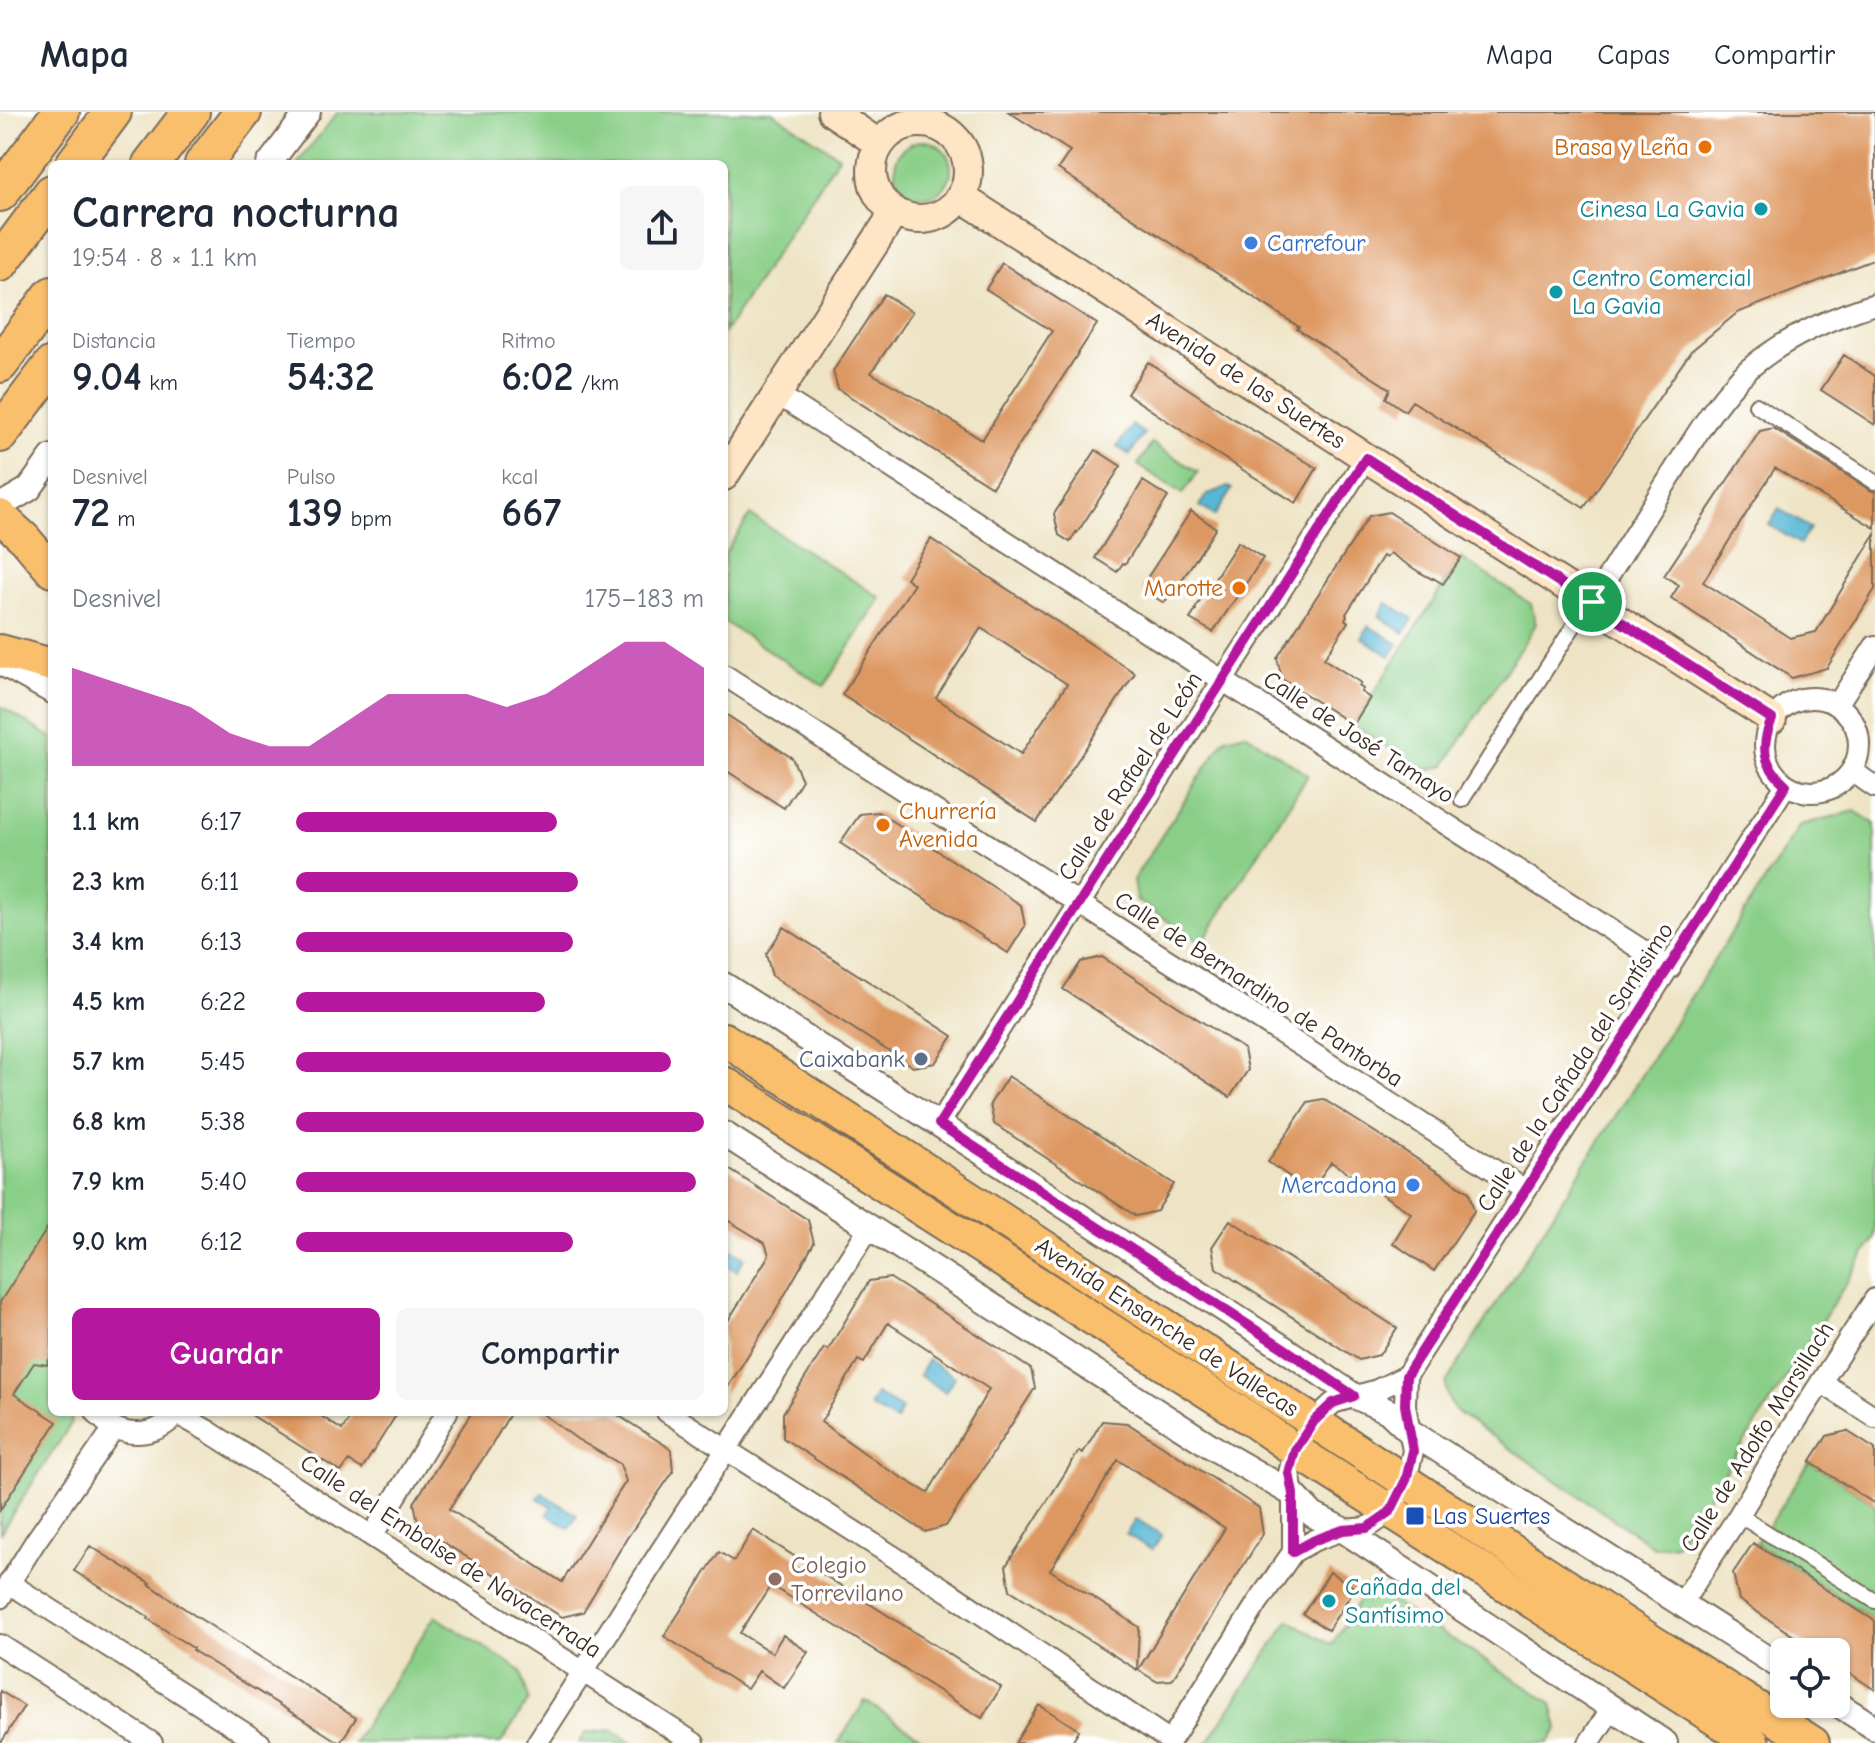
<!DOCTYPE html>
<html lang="es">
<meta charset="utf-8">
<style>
body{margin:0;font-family:"Comic Neue",sans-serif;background:#f6f6f7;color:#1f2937;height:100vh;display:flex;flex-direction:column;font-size:30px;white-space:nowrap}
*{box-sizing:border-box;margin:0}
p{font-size:26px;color:#747a83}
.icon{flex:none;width:44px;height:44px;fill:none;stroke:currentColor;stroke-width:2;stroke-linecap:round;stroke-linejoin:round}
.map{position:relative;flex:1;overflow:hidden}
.side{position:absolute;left:48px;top:48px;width:680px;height:1256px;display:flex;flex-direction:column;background:#fff;border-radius:12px;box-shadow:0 2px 6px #0004}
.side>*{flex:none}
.fabs{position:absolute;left:1770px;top:1526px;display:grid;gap:16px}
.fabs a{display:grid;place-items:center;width:80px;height:80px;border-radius:12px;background:#fff;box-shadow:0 2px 6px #0004;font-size:40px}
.pin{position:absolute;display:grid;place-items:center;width:68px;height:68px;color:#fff;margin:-34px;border:4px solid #fff;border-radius:50%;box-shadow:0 2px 8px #0007}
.round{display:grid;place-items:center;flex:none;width:84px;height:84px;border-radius:12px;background:#f6f6f7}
.headline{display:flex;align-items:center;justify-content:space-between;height:136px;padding:0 24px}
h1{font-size:44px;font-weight:700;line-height:60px}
.metrics{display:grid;grid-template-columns:repeat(3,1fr);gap:12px;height:136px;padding:8px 24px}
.metrics div{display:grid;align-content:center}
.metrics b{font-size:40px;font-weight:700}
.metrics small{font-size:22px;font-weight:400}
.metrics p{font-size:22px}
.chart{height:224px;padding:16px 24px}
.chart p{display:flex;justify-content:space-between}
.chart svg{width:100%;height:144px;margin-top:8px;fill:#b5179e;opacity:.7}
.button{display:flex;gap:16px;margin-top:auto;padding:16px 24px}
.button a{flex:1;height:92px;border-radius:12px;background:#b5179e;color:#fff;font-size:32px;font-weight:700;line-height:92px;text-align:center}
.button a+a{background:#f6f6f7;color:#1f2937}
ul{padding:0 24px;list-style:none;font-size:26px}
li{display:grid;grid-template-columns:128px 96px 1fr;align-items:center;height:60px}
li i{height:20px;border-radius:10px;background:#b5179e}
header{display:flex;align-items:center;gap:48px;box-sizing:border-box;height:112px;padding:0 40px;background:#fff;border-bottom:2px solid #e0e1e3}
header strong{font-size:38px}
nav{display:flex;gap:44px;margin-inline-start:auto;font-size:28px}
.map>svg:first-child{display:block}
.green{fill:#8acf88;stroke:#627c53;stroke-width:2}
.water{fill:#57b8d6;stroke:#49717a;stroke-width:2}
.building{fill:#dd9761;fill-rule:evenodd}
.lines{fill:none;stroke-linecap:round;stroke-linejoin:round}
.pedestrian-casing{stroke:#7a6b58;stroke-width:18}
.minor-casing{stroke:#7a6b58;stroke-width:24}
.tertiary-casing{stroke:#7a6b58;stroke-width:28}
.secondary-casing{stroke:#7a6b58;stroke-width:32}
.primary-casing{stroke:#7a6b58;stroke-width:36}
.motorway-casing{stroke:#7a6b58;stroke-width:40}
.pedestrian{stroke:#fff;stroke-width:14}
.minor{stroke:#fff;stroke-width:20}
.tertiary{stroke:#fff;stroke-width:24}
.secondary{stroke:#fde5c5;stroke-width:28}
.primary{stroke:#f9bf6d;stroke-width:32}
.motorway{stroke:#f9bf6d;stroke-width:36}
.route-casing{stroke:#fff;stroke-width:16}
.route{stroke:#b5179e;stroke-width:10}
.food-dot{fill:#e8710a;stroke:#fff;stroke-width:3}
.culture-dot{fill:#0f9aa8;stroke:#fff;stroke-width:3}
.shop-dot{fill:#3f7fe0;stroke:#fff;stroke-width:3}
.service-dot{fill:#5c6f8a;stroke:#fff;stroke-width:3}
.transit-dot{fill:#1a4fb4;stroke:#fff;stroke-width:3}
.education-dot{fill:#8d6e63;stroke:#fff;stroke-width:3}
.labels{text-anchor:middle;stroke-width:7;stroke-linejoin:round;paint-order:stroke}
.food-label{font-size:24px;fill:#c56008;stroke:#fff;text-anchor:end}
.culture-label{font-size:24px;fill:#0d838f;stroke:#fff;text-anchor:start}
.shop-label{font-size:24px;fill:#366cbe;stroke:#fff;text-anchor:start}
.street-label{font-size:24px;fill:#3b2a1e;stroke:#fff}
.service-label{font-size:24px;fill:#4e5e75;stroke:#fff;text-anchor:end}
.transit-label{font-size:24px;fill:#164399;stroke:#fff;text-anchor:start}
.education-label{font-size:24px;fill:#785e54;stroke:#fff;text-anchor:start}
</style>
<header>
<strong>Mapa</strong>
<nav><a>Mapa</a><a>Capas</a><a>Compartir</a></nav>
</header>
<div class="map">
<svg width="1875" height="1631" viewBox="0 0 1875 1631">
<rect width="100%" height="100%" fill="#fff"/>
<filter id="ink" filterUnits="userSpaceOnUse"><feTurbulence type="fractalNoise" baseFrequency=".0125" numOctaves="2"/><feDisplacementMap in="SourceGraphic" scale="16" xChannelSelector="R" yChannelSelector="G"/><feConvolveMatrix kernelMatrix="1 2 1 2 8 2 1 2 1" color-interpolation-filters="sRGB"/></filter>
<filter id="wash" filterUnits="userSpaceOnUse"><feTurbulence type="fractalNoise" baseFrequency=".006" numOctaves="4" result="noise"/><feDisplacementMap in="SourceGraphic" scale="32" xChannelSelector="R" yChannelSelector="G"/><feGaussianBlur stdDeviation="1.8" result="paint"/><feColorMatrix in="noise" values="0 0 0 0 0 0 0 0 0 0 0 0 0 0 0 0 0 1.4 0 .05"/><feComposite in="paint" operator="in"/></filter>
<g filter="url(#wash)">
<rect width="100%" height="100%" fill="#eee4c5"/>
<path class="green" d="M338 0H772L839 44 724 221V52H297Z
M895 57a28 28 0 1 1 56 0a28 28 0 1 1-56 0Z
M1152 331 1198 360 1183 382 1138 353Z
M750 403 881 486 824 574 724 510V443Z
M1461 446 1531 492 1536 512 1444 654 1424 658 1353 613Z
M0 594 52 626V1300H69L72 1310 0 1421Z
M1245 621 1308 663 1202 831 1136 788 1133 768 1225 626Z
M1855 699 1875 712V1126L1754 1316 1676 1432 1654 1435 1461 1303C1450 1293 1446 1286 1446 1271L1800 713Z
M1810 1350 1875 1392V1508L1755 1431 1765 1419Z
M1368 1474 1552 1591 1558 1617 1548 1631H1207L1289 1508 1332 1533Z
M435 1504 521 1559 529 1588 501 1631H353Z
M865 1589 929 1631H838Z
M612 1618 633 1631H579L586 1621Z"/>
<path class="water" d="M1132 313 1144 322 1130 343 1117 335Z
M1228 375 1232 377 1215 404 1200 394 1208 382Z
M1779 397 1810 416 1800 432 1769 413Z
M1387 491 1413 507 1404 521 1379 504Z
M1369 514 1398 532 1390 544 1362 526Z
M727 1134 745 1145 737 1159 724 1152V1140Z
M928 1248 955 1265 945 1280 919 1263Z
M876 1282 902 1297 896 1309 869 1294Z
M542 1381 577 1403 569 1416 547 1402 552 1395 538 1386Z
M1136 1407 1162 1423 1152 1438 1126 1422Z"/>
<g id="blocks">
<path class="building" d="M1009 0H1875V147L1737 201 1691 239 1584 396 1412 289 1405 299 1386 286 1390 277 1297 217 1299 215 1058 57 1070 39Z
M1002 151 1097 212 992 375 838 277 833 259 884 182 912 200 871 261 916 286 982 328 1052 219 986 177Z
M1844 243 1875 264V313L1821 278Z
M1148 250 1234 307 1317 356 1296 391 1214 340 1127 282Z
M1773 316 1870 378 1875 380V416L1775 356 1703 470 1790 526 1816 520 1875 422V477L1827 556 1792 566 1671 486 1679 473 1664 464 1760 319Z
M1096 338 1121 354 1077 421 1076 420 1070 430 1059 423 1054 402Z
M1143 369 1168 385 1125 452 1123 451 1117 460 1095 446Z
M1191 399 1216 416 1172 483 1170 482 1164 491 1142 477 1148 467 1147 466Z
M1389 400 1461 446 1443 472 1433 466 1432 467 1419 460 1390 441 1386 446 1383 444 1346 502 1347 504 1345 507 1348 510 1324 547 1361 571 1359 574 1363 577 1361 580 1370 586 1353 613 1282 567 1277 546 1369 404Z
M931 427 1135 561 1037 710 842 583 914 472 906 466ZM981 516 1067 572 1021 642 936 586Z
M1238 430 1263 446 1213 520 1190 507 1196 498 1195 497Z
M724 601 792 646 802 668 784 696 724 657Z
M878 700 1021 793 1025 814 1008 841 840 731 860 702Z
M784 815 953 924 935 951 913 955 772 864 766 842Z
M1102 845 1244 937 1248 958 1230 985 1063 877 1081 850Z
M1008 964 1174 1072 1157 1099 1136 1104 994 1012 990 992Z
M1323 987 1469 1080 1474 1099 1434 1159 1393 1131 1411 1101 1331 1050 1311 1079 1268 1050 1308 990Z
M724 1054 808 1108 814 1131 774 1202 724 1281V1215L769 1143 765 1131 724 1106Z
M1230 1108 1397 1216 1379 1243 1359 1248 1216 1156 1212 1135Z
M52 1109V1242L47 1253 34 1251 14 1282 57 1310 0 1398V1190Z
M890 1166 1031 1257 1035 1276 946 1414 925 1420 783 1326V1301L824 1236 828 1238 869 1169ZM888 1211 989 1277 928 1381 884 1355 821 1310 858 1248 864 1251Z
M247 1300H315L342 1318 354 1300H398L362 1357 349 1349 341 1360Z
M472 1300H511L490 1336 449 1397 562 1470 626 1369 620 1352 577 1327 540 1300H613L671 1337 673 1360 627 1426 583 1500 562 1505 419 1415 414 1391Z
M1102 1309 1127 1311 1259 1396 1263 1422 1172 1568 1156 1569 1138 1558 1225 1416 1118 1348 1050 1458 1139 1515 1137 1558 1010 1478 1006 1454 1079 1339 1083 1341Z
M1847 1319 1875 1337V1392L1810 1350 1827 1324Z
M753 1418 1001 1575 982 1606 771 1473 740 1521 772 1541 783 1523 808 1540 784 1576 759 1559 747 1577 664 1524 719 1440 734 1449Z
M1753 1431 1875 1509V1578L1836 1552V1540H1818L1739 1488 1733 1461Z
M90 1434 150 1471 149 1472 194 1503 356 1606 340 1631 192 1538 193 1536 148 1507 149 1505 74 1459Z
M1330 1460 1355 1476 1328 1518 1303 1502Z
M0 1579 24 1594 1 1631H0Z
M1039 1593 1079 1618 1071 1631H1015Z"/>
</g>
</g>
<g filter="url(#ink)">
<use href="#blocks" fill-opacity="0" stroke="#7a6b58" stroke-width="2"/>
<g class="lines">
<g class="pedestrian-casing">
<path id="pedestrian" d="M1756 293 1875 370
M1462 688 1573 515
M1739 1403 1875 1489"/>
</g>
<g class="minor-casing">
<path id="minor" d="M777 282 1670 856
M1592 490C1618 448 1644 406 1670 365 1694 327 1717 286 1750 256 1786 225 1830 206 1875 192
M724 563 1525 1078
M1765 633a47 47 0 1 1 94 0a47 47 0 1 1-94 0Z
M1837 593 1875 534
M1852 659 1875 675
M939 1012 1079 792 1366 346
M1406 1264 1786 673
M1821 1270 1875 1305
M96 1300C119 1329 156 1327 179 1300
M667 1300 949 1480 1170 1629
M178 1302 208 1319 694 1631
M372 1424 447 1300
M9 1471 260 1631
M0 1486 35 1430 114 1316
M1682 1491 1739 1403 1790 1318 1875 1187
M0 1533 152 1631
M537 1631 869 1116
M1169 1631 1258 1490 1293 1440 1315 1428 1343 1418 1367 1416 1390 1400 1406 1368 1413 1339 1405 1293 1406 1264 1377 1278 1333 1291 1314 1309 1295 1338 1289 1361 1293 1382V1440
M1589 1631 1612 1596"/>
</g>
<g class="tertiary-casing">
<path id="tertiary" d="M269 52 308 0
M0 394 29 377 52 345
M0 550 52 579
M724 873 1282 1235 1354 1284 1388 1299 1409 1319 1784 1557
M724 1022 1225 1343 1293 1382 1313 1403 1343 1418 1665 1631
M1836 1591 1875 1616"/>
</g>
<g class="secondary-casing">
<path id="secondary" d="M832 0 879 32
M872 59a48 48 0 1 1 96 0a48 48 0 1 1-96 0Z
M961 85 1772 607
M724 364 894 101"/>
</g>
<g class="primary-casing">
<path id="primary" d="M0 404 25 427 52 459
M0 539 52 553
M724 927 1653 1530 1813 1631
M724 971 1250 1307 1295 1338 1753 1631"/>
</g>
<g class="motorway-casing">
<path id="motorway" d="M74 52 113 0
M151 52 191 0
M203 52 243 0
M0 81 61 0
M0 151 52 81
M0 252 52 183
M0 322 52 253"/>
</g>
<use href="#pedestrian" class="pedestrian"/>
<use href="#minor" class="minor"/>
<use href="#tertiary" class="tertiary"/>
<use href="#secondary" class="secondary"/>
<use href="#primary" class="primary"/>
<use href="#motorway" class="motorway"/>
</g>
</g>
<g class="lines" filter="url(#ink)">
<g class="route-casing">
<path id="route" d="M1366 346 1772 607C1760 635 1763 653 1786 673L1406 1264 1405 1293 1413 1339 1406 1368 1390 1400 1367 1416 1343 1418 1315 1428 1293 1440V1382L1289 1361 1295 1338 1314 1309 1333 1291 1354 1284 1282 1235 939 1012 1079 792Z"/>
</g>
<use href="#route" class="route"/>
</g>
<g class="food-dot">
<circle cx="1705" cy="35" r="8"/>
<circle cx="1239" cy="476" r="8"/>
<circle cx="883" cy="713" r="8"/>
</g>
<g class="culture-dot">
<circle cx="1761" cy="97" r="8"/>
<circle cx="1556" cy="180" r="8"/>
<circle cx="1329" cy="1489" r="8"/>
</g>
<g class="shop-dot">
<circle cx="1251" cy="131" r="8"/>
<circle cx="1413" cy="1073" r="8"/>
</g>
<circle class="service-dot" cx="921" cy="947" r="8"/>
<rect class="transit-dot" x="1405" y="1394" width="20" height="20" rx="4"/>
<circle class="education-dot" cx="775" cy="1467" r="8"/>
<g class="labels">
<g class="food-label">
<text x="1689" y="43">Brasa y Leña</text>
<text x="1223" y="484">Marotte</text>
<text x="899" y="707" text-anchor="start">Churrería<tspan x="899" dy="28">Avenida</tspan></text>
</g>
<g class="culture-label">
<text x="1745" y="105" text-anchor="end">Cinesa La Gavia</text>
<text x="1572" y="174">Centro Comercial<tspan x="1572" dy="28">La Gavia</tspan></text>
<text x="1345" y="1483">Cañada del<tspan x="1345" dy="28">Santísimo</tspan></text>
</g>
<g class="shop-label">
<text x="1267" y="139">Carrefour</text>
<text x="1397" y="1081" text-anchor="end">Mercadona</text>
</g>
<g class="street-label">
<text transform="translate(1246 268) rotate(33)" y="8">Avenida de las Suertes</text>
<text transform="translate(1359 625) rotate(33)" y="8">Calle de José Tamayo</text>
<text transform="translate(1130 664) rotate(-57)" y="8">Calle de Rafael de León</text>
<text transform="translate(1259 877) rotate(33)" y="8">Calle de Bernardino de Pantorba</text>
<text transform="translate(1575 955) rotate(-57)" y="8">Calle de la Cañada del Santísimo</text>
<text transform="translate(1167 1215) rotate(33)" y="8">Avenida Ensanche de Vallecas</text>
<text transform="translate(1757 1325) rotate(-58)" y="8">Calle de Adolfo Marsillach</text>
<text transform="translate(451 1444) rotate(33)" y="8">Calle del Embalse de Navacerrada</text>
</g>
<g class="service-label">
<text x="905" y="955">Caixabank</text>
</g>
<g class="transit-label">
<text x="1433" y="1412">Las Suertes</text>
</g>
<g class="education-label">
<text x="791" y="1461">Colegio<tspan x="791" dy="28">Torrevilano</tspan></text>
</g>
</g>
</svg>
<div class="fabs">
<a><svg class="icon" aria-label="locate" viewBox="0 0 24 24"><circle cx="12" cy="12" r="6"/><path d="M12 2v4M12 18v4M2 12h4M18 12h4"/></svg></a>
</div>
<div class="pin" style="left:1592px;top:490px;background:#1e9e55"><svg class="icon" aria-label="arrive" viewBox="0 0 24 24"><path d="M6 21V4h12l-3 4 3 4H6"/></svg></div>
<section class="side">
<div class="headline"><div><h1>Carrera nocturna</h1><p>19:54 · 8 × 1.1 km</p></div><a class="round"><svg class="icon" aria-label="share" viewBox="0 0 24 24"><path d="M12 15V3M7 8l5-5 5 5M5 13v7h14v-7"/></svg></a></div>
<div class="metrics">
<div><p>Distancia</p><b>9.04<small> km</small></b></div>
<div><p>Tiempo</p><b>54:32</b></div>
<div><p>Ritmo</p><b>6:02<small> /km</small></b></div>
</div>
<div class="metrics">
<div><p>Desnivel</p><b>72<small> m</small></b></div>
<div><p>Pulso</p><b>139<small> bpm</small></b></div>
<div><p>kcal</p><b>667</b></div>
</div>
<div class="chart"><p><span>Desnivel</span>175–183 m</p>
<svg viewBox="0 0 160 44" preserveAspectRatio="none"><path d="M0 44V14L10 18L20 22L30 26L40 34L50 38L60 38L70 30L80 22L90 22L100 22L110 26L120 22L130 14L140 6L150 6L160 14V44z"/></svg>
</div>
<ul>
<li><b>1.1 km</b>6:17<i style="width:64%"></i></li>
<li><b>2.3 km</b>6:11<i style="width:69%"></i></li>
<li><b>3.4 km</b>6:13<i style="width:68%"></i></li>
<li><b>4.5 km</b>6:22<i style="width:61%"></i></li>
<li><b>5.7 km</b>5:45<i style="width:92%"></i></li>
<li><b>6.8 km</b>5:38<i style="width:100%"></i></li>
<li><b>7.9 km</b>5:40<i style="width:98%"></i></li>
<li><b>9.0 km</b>6:12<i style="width:68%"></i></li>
</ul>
<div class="button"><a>Guardar</a><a>Compartir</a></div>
</section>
</div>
